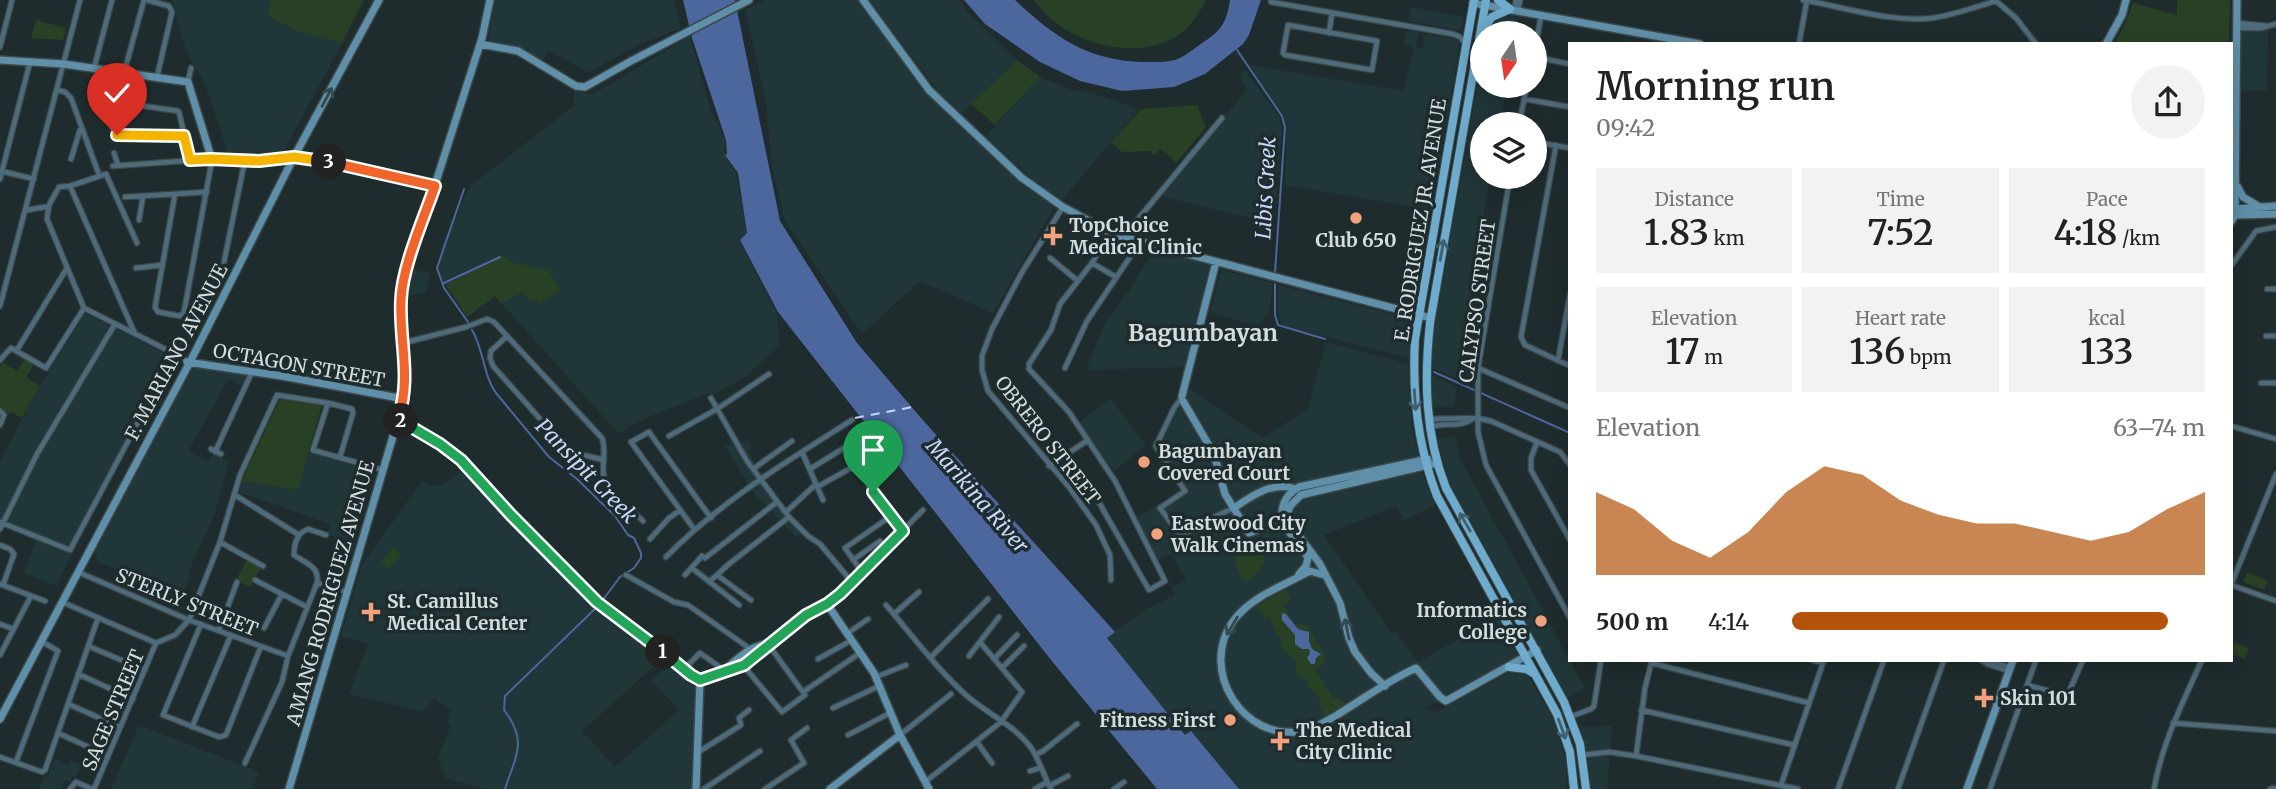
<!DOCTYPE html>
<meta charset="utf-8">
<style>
body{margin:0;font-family:Merriweather,serif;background:#f2f2f2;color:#222;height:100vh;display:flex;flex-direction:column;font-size:26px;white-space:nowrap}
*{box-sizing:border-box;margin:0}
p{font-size:23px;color:#767676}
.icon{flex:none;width:38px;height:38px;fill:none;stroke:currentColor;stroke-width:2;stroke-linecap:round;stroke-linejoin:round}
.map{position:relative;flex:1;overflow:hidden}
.side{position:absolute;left:1568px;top:42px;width:665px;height:620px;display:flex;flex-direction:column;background:#fff;border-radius:0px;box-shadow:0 4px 18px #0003}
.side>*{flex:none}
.needle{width:46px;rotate:193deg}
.buttons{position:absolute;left:1470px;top:21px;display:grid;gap:14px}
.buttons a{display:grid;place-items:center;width:77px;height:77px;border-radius:50%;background:#fff;box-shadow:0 4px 18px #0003;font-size:35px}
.pin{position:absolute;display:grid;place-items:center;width:60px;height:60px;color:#fff;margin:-72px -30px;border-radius:50% 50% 50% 0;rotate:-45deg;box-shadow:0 0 7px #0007}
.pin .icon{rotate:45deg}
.km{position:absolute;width:35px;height:35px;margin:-18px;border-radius:50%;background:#222;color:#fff;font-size:19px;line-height:35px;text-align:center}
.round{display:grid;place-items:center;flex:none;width:74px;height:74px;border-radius:37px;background:#f2f2f2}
.overview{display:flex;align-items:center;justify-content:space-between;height:119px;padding:0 28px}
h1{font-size:38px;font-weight:600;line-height:52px}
.stats{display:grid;grid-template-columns:repeat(3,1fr);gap:10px;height:119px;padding:7px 28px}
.stats div{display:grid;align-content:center;border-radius:0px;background:#f2f2f2;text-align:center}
.stats b{font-size:35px;font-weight:600}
.stats small{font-size:19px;font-weight:400}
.stats p{font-size:19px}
.chart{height:196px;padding:14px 28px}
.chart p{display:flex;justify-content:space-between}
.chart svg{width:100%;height:126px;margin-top:7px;fill:#b45309;opacity:.7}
ul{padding:0 28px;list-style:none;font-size:23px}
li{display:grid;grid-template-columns:112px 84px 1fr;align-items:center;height:52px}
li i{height:18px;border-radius:9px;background:#b45309}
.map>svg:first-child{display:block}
.built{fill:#213638}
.green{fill:#284023}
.water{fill:#4c669e}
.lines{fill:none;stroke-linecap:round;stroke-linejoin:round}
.stream{stroke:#4c669e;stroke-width:2}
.ferry{stroke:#c8d9fa;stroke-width:2;stroke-dasharray:9 7;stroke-linecap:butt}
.street-casing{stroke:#3c4849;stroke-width:7}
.secondary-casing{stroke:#3c4849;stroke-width:10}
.primary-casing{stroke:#3c4849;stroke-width:10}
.street{stroke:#4e6b7b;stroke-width:4.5}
.secondary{stroke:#608fa9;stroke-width:7}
.primary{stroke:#6eabcc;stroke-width:8}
.oneway{stroke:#324a52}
.oneway2{stroke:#3f5f6d}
.split-1-casing{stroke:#fff;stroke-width:14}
.split-2-casing{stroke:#fff;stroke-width:14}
.split-3-casing{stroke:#fff;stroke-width:14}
.split-4-casing{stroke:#fff;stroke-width:14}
.split-1{stroke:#22a559;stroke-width:9}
.split-2{stroke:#22a559;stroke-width:9}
.split-3{stroke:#f0652b;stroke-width:9}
.split-4{stroke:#f5b400;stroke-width:9}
.poi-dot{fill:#f1a17c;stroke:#1f2c2d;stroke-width:2.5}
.labels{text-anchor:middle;stroke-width:7;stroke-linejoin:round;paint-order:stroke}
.street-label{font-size:19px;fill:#d4dddd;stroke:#1f2c2d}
.poi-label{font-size:19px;font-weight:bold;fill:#d4dddd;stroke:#1f2c2d;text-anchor:start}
.water-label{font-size:21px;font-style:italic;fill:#c8d9fa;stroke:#1f2c2d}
.quarter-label{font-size:23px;font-weight:bold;fill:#d4dddd;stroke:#1f2c2d}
</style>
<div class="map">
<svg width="2276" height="789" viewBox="0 0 2276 789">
<rect width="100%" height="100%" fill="#1f2c2d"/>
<path class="built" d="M172 0H271L269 16 297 31 342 43 282 154 229 157 205 84 186 50Z
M495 0H674L681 28 636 46 589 72 551 52 547 53 542 62 509 44 488 43Z
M765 0H857L933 101 1025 187 1054 207 993 313 920 281 862 334 785 221 772 169 766 101 745 10Z
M869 0H959L967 11 1017 60 962 113 938 91Z
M1411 7 1464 17 1462 27 1458 30 1408 21Z
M1501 16 1519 18 1517 33H1487L1492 21Z
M2248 29H2268L2267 91H2241V33Z
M1407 31 1418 32 1416 47 1423 48 1425 34 1456 39 1460 43 1432 210 1285 185 1287 125 1284 116 1250 65 1404 91 1414 47 1404 45Z
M690 36 711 111 725 139V155L736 173 747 233 739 241 777 313 779 346 745 377 715 394 709 393 656 414 631 425 619 434 495 296 467 317 443 282 438 267 442 244 470 186 574 106V90L592 95Z
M1482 59V86H1507L1500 124H1482V177H1490L1457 379 1432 368 1433 336Z
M1245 70 1279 116 1282 129 1274 224 1161 196 1247 89 1239 76Z
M1040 77 1072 90 1089 92 1139 109 1062 200 1041 187 1042 184 1036 182 986 136Z
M1154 250 1210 265 1184 367 1086 370 1104 325 1130 289Z
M413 269 430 274 425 293 407 295Z
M1221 270 1273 283 1269 313 1258 326 1211 313Z
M1278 285 1411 319 1409 358 1284 326 1278 317Z
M85 313 175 359 72 552 57 586 24 573 36 541 0 525V461L40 386Z
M1326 342 1408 364 1411 423 1422 472 1435 506 1403 520 1397 506 1324 535 1392 634 1396 632 1418 662 1498 617 1519 656 1424 709 1436 712 1514 670 1527 675 1554 720 1566 762 1567 789H1239L1191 732 1185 736 1107 637 1147 609 1175 595 1172 588 1186 580 1171 554 1156 561 1135 519 1180 491 1150 446 1174 404 1190 389 1262 438 1308 409Z
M188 366 249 373 243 386 228 380 188 451 209 461 213 454 229 461 215 513 188 573 191 574 177 608 164 603 169 591 96 561 97 555 94 553Z
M1432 375 1457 387 1454 407H1432Z
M1110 398 1146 445 1114 471 1078 424Z
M1455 436 1460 458 1469 475 1585 688 1567 697 1450 484 1437 440Z
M744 441 749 442 751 447 748 452 753 459 754 468 788 513 804 529 797 538 755 495 725 446Z
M309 451 375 471 354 544 327 534 330 524 239 492 242 481 297 490Z
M466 468 598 611 662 659 582 731 615 767 679 710 651 680 669 665 696 685 692 789H485L446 778 438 758 451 725 449 724 448 718 451 710 434 698 424 711H419L349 694 368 644 341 636 362 565 422 481 431 487 442 485Z
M333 542 353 547 346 575 326 569Z
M139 725 259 772 252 789H111Z
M1612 726 1607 789H1590V772L1580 727Z
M54 759 69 765 71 760 81 764 76 778 72 777 70 782 65 780 61 789H39L45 776 48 777Z"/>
<path class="green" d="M271 0H364L342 43 297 31 268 16Z
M1033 0H1206C1200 11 1194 23 1184 31 1149 60 1090 49 1056 23 1048 17 1040 7 1033 0Z
M2177 0H2230L2229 44H2114L2126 22 2133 3 2177 15Z
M36 20 66 28 63 40 31 38Z
M1017 60 1040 77 995 125 971 104Z
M1197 105 1206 127 1176 163 1161 149 1154 155 1150 151 1122 152 1111 142 1141 109Z
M503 256 511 262 549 271 561 292 539 304 536 299 530 302 523 292 501 303 495 296 467 317 446 285Z
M25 359 34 364 26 377 40 386 22 418 11 412 8 414 0 408V367L3 362 17 371Z
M280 399 322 405 298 490 242 481Z
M1253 536 1263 551 1265 563 1247 583C1230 563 1229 550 1253 536Z
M393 547 402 554 389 569 381 562Z
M247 560 261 568 250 587 236 580Z
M2247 572 2268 581 2264 590 2243 582Z
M1285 589 1291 599 1284 605 1294 625 1298 623 1307 626 1325 656 1324 664 1315 670 1332 697 1342 700 1345 704 1325 716 1318 704 1322 701 1307 685 1310 682 1298 676 1295 659 1282 650 1281 636H1278L1269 617 1265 619 1258 606Z
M2231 641 2249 648 2245 659 2231 653Z"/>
<path class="water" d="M683 0H735L780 221 857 343 921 418 1115 632 1107 638 1185 735 1191 731 1239 789H1157L1051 660 778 312 740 240 747 233 738 173 725 155 727 154 726 140 692 38Z
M964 0H1015C1055 37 1086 60 1143 62 1154 62 1169 63 1180 58 1186 55 1192 50 1198 46 1220 31 1226 26 1230 0H1261L1249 35 1243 44 1205 74 1174 87 1122 91 1080 81 1040 62 985 24Z
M1282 613 1286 614 1298 629 1309 632V641L1312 649 1321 654 1316 658 1315 664H1311L1307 658 1310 654 1309 649H1302L1295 644V635L1282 620Z"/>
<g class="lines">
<path class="stream" d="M1237 50 1282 116 1285 127 1275 272
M464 189 437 268 444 288 468 322
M444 283 500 257
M1275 284V315L1278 325 1325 339
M472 330C484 350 483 375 496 393L549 457 577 479 615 516 628 535 634 538 641 553V558L634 568 620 577 602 601
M1434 372 1570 433
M505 789C516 755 528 741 504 710L505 696 599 605"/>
<path class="ferry" d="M855 418 912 407"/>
<g class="street-casing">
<path id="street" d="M147 0 169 6 172 12 157 77
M1803 0C1844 7 1891 23 1933 18 1954 15 1975 7 1996 1
M1996 1 2016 18 2036 44
M1271 2 1453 34 1460 37 1466 45
M1514 10 1516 0
M1518 11 1520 0
M2237 23 2268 26
M1288 25 1377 41 1372 70 1285 55 1283 53Z
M2237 28H2261L2276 24
M1329 33 1332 13
M1799 44 1807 0
M0 47 12 0
M1535 49 1541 16
M1535 57 1570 64
M94 68 112 0
M124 73 144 0
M188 82 191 68
M57 90 65 92 71 98 98 172
M1524 99 1570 107
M1519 124 1527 86
M184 136 115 135 104 104 108 101 178 111 179 112 190 160
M1535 142 1570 148
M1556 145 1521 337 1525 345 1570 366
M114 153 118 165
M71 159 80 130
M113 166 211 159
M1 171 34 179
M1510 177 1478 368V432L1486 465 1570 618
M0 179 30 62
M70 186 135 334
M175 194 155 307 158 312 180 316 184 312 212 160
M125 197 207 192
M1063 207 1021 274 992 329 982 356V370L988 391 1069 487 1096 525 1110 555 1111 580
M27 210 45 207
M139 220 143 196
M1124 236 1222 118
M1050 258 1078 281
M224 262 245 160
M1092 263 1116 277
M2231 266 2256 231 2276 227
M136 268 162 265
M2267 289H2276
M0 306 80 0
M84 308 47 219 49 205 59 187 70 186 106 174 137 243
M84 308 183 358 187 362
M507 336 491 351 490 358 493 366 566 448 575 453 604 460
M2266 336H2276
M403 343 466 327 487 319 494 322 602 438C607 451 601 465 604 478 608 494 631 509 643 521
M17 350 67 268
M0 360 11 348 46 368 84 308
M1558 361 1570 294
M1065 368 1087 321 1130 257 1135 240
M1478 368 1570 408
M2261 383H2276
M711 398 747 461 789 517 808 536 820 544 852 582
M1180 400 1174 408 1156 446 1185 491 1160 508 1181 537 1216 516 1234 508
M328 403 313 450 383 470
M0 411 4 415 0 425
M1430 419 1477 418 1491 421 1560 452 1570 465
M2231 426 2276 439
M1431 427C1444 422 1461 428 1472 419
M669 436 717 409 769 374
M1537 442 1531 458V470L1570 540
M211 449 221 454
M215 452 252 372
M802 452 823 500
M1057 461 1074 483H1085L1089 485 1149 590 1165 581 1115 481 1069 412 1029 369V364L1051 330 1060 304 1092 263 1110 233
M1049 466 1088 440
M753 469 792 441
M810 469 847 446
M817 487 851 468
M869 487 903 531
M235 495 299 535
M786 512 816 484
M0 522 70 550 174 355
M0 529 37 454 115 324
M694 529 631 442 649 432 711 518
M650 539 669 518 679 511
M220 542 263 566
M0 545 10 549 14 554 3 585
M666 557C720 502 787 461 852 420
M705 558 777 502
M853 560 880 541
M692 568 739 605
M78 572 189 620 288 656
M862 572 845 548 891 516
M626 575 674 602 688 605 749 648
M685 575 702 556
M717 575 751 600
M255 580 307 607
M709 582 729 564 789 517
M317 583 347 592
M0 584 45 601
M2231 585 2276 474
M2231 585 2276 601
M62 602 156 643
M827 604 852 582 923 510
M886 605C912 635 936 668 966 695 986 713 1012 724 1029 745 1039 757 1043 775 1051 789
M894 614 919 592
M0 624 13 629
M201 624 163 715 219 737 226 735 261 646
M264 628 282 594
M219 630 237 582
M848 633 868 619
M156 643 175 635 189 620 220 542 240 475 277 395 328 403 352 409 353 413 340 457
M88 646 145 670
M0 655 31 596
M969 656 999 617
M931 657 988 599
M818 659 852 640
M994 659 1017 635
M1812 660 1823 663
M1981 660 1987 664 2009 671
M1983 660 2010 667
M1651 663 1809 703
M743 665 782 712 805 695 768 644
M1002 668 1024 646
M684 669 700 653 724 670
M78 674 133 699
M876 677 906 665
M2027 685 2067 696 2083 660
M803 692 860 653
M68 704 120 727
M833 708 879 686
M1641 710 1794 745
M1570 717 1591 709 1594 706 1601 660
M2173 723 2276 731
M192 727 231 635
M58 733 108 756
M848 735 890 713
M900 735 951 694
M977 742 992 763
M697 753 741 725 739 718 749 710
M1035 755 1043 751 1077 724
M1582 755 1609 752 1636 756 1798 789
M1636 756 1645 688 1652 660
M0 757 42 772 45 770 98 618
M16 762 58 651 41 641
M245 763 282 682 288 656 317 583C320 566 305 563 294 555 294 544 297 533 308 529L326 535
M1030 771 1040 768
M925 782 1001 722 1022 692 980 642
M1781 785 1824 660
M1049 786 1068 776
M70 789 76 782 92 789
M94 789 156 643
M704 789 760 751
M765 789 804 763 791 740 807 728
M1035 789 1047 782
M1114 789 1124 782
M1838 789 1884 660
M1898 789 1944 660
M1990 789 2036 660
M2154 789C2162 743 2183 702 2202 660
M2270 789 2276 788"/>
</g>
<g class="secondary-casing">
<path id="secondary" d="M863 0 929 90 1022 178 1063 207 1115 235 1431 318
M1473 3 1700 44
M480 44 518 51 576 86 585 87 631 61 749 0
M2106 44 2122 15 2126 0
M0 60 64 64 188 82 212 160 259 161 294 157 369 170 435 185
M2237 186 2243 197 2258 206
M2235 209 2276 206
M2235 215 2276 214
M2231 222 2235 215 2237 0
M187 362 282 376 404 399
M1182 396 1216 262
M1183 401 1214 454 1225 494 1249 533 1283 520
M398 419 440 444 461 460 511 515 597 602 695 678C722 687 737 646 768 644
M1234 508C1251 496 1275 480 1295 489
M1299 574 1306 566 1308 558C1300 540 1275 527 1284 503 1287 495 1292 491 1299 487L1428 459
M1324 575 1310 571C1285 585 1252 596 1234 620 1197 670 1244 743 1303 731 1316 728 1326 721 1337 715 1363 699 1389 680 1416 668L1440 697 1446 701 1537 650
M726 670H733L743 665 806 615 827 604 874 673 900 735 929 789
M1385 686 1371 673 1355 652 1349 638 1340 603 1320 564 1291 525 1288 513 1290 506 1301 495 1437 463
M0 719 190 362 294 157 379 0
M289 789 404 399C409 361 397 323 403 285L482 38 490 0
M696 789 700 680
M830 789 900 735
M1967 789 2013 660"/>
</g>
<g class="primary-casing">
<path id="primary" d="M1474 0 1415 339C1412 394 1417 445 1437 496L1557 714 1570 752 1574 789
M1486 0 1430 323C1424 379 1425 435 1446 488L1564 702 1580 744 1586 789
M1498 0 1510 9
M1482 30 1492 17 1510 9
M1509 667 1526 669 1535 674"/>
</g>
<use href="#street" class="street"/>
<use href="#secondary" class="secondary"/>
<use href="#primary" class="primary"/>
</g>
<defs><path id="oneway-shaft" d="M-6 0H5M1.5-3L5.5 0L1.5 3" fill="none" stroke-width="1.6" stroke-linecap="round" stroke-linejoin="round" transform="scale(1.75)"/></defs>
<g class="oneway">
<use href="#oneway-shaft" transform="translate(327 97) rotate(-62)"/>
<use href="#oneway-shaft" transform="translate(1232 626) rotate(121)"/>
<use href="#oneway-shaft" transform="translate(1347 629) rotate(-102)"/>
</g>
<g class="oneway2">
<use href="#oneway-shaft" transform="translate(1442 250) rotate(-80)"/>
<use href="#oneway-shaft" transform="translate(1415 400) rotate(86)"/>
<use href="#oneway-shaft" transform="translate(1465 522) rotate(-120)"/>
<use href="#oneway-shaft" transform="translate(1562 729) rotate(70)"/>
</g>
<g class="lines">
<g class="split-1-casing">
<path id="split-1" d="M663 652 691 675 700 680 744 665 806 615 827 604 840 594 903 531 873 492"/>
</g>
<g class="split-2-casing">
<path id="split-2" d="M401 421 440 444 461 460 511 515 597 602 663 652"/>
</g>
<g class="split-3-casing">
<path id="split-3" d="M329 162 435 186C424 218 402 267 401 300 399 343 412 376 398 419L401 421"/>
</g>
<g class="split-4-casing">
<path id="split-4" d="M117 135 184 136 190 160 211 159 259 161 294 157 329 162"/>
</g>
<use href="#split-1" class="split-1"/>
<use href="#split-2" class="split-2"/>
<use href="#split-3" class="split-3"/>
<use href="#split-4" class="split-4"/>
</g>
<g class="poi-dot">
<circle cx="1356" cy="218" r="7"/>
<path d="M1049.5 225.5h7v7h7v7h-7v7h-7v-7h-7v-7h7z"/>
<circle cx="1144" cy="462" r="7"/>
<circle cx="1157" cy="534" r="7"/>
<path d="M367.5 601.5h7v7h7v7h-7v7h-7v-7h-7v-7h7z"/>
<circle cx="1541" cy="621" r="7"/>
<path d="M1980.5 687.5h7v7h7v7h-7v7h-7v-7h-7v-7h7z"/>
<circle cx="1230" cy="720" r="7"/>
<path d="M1276.5 730.5h7v7h7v7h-7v7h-7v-7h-7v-7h7z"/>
</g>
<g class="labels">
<g class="street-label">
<text transform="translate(1420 220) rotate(-81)" y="7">E. RODRIGUEZ JR. AVENUE</text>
<text transform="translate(1477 301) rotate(-82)" y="7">CALYPSO STREET</text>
<text transform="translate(176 352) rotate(-62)" y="7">F. MARIANO AVENUE</text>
<text transform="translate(299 365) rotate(10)" y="7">OCTAGON STREET</text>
<text transform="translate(1048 440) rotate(52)" y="7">OBRERO STREET</text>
<text transform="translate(330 593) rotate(-74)" y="7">AMANG RODRIGUEZ AVENUE</text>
<text transform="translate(187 602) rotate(22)" y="7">STERLY STREET</text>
<text transform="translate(113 710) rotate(-67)" y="7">SAGE STREET</text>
</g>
<g class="poi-label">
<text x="1069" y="232">TopChoice<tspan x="1069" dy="22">Medical Clinic</tspan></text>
<text x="1356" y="247" text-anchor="middle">Club 650</text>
<text x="1158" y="458">Bagumbayan<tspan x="1158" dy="22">Covered Court</tspan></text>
<text x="1171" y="530">Eastwood City<tspan x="1171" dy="22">Walk Cinemas</tspan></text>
<text x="387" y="608">St. Camillus<tspan x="387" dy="22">Medical Center</tspan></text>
<text x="1527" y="617" text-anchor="end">Informatics<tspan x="1527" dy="22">College</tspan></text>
<text x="2000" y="705">Skin 101</text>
<text x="1216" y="727" text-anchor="end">Fitness First</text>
<text x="1296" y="737">The Medical<tspan x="1296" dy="22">City Clinic</tspan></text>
</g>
<g class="water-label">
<text transform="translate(1266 188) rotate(-87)" y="7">Libis Creek</text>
<text transform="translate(586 471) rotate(46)" y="7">Pansipit Creek</text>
<text transform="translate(977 496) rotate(49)" y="7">Marikina River</text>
</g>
<g class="quarter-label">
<text x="1203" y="341">Bagumbayan</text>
</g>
</g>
</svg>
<div class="buttons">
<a><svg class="needle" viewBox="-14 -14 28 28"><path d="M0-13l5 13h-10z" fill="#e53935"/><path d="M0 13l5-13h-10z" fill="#767676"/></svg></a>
<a><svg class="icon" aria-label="layers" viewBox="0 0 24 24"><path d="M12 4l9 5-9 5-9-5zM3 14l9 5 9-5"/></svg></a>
</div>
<div class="pin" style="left:873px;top:492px;background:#1e9e55"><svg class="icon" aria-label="arrive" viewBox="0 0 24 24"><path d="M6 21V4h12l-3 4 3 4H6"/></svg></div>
<div class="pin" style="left:117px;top:135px;background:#d93025"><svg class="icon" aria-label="check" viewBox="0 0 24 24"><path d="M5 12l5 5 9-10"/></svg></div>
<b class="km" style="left:663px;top:652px">1</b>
<b class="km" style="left:401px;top:421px">2</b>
<b class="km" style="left:329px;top:162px">3</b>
<section class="side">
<div class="overview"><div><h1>Morning run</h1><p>09:42</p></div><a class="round"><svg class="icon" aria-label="share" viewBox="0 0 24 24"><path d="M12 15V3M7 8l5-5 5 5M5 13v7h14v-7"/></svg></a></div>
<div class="stats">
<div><p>Distance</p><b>1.83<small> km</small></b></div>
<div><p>Time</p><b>7:52</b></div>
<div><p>Pace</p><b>4:18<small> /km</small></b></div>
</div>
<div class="stats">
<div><p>Elevation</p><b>17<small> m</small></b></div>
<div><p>Heart rate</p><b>136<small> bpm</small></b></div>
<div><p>kcal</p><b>133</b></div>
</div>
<div class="chart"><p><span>Elevation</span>63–74 m</p>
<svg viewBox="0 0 160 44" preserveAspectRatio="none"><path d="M0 44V15L10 21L20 32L30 38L40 29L50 15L60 6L70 9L80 18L90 23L100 26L110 26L120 29L130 32L140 29L150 21L160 15V44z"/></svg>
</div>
<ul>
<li><b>500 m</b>4:14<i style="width:91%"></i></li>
</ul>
</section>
</div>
